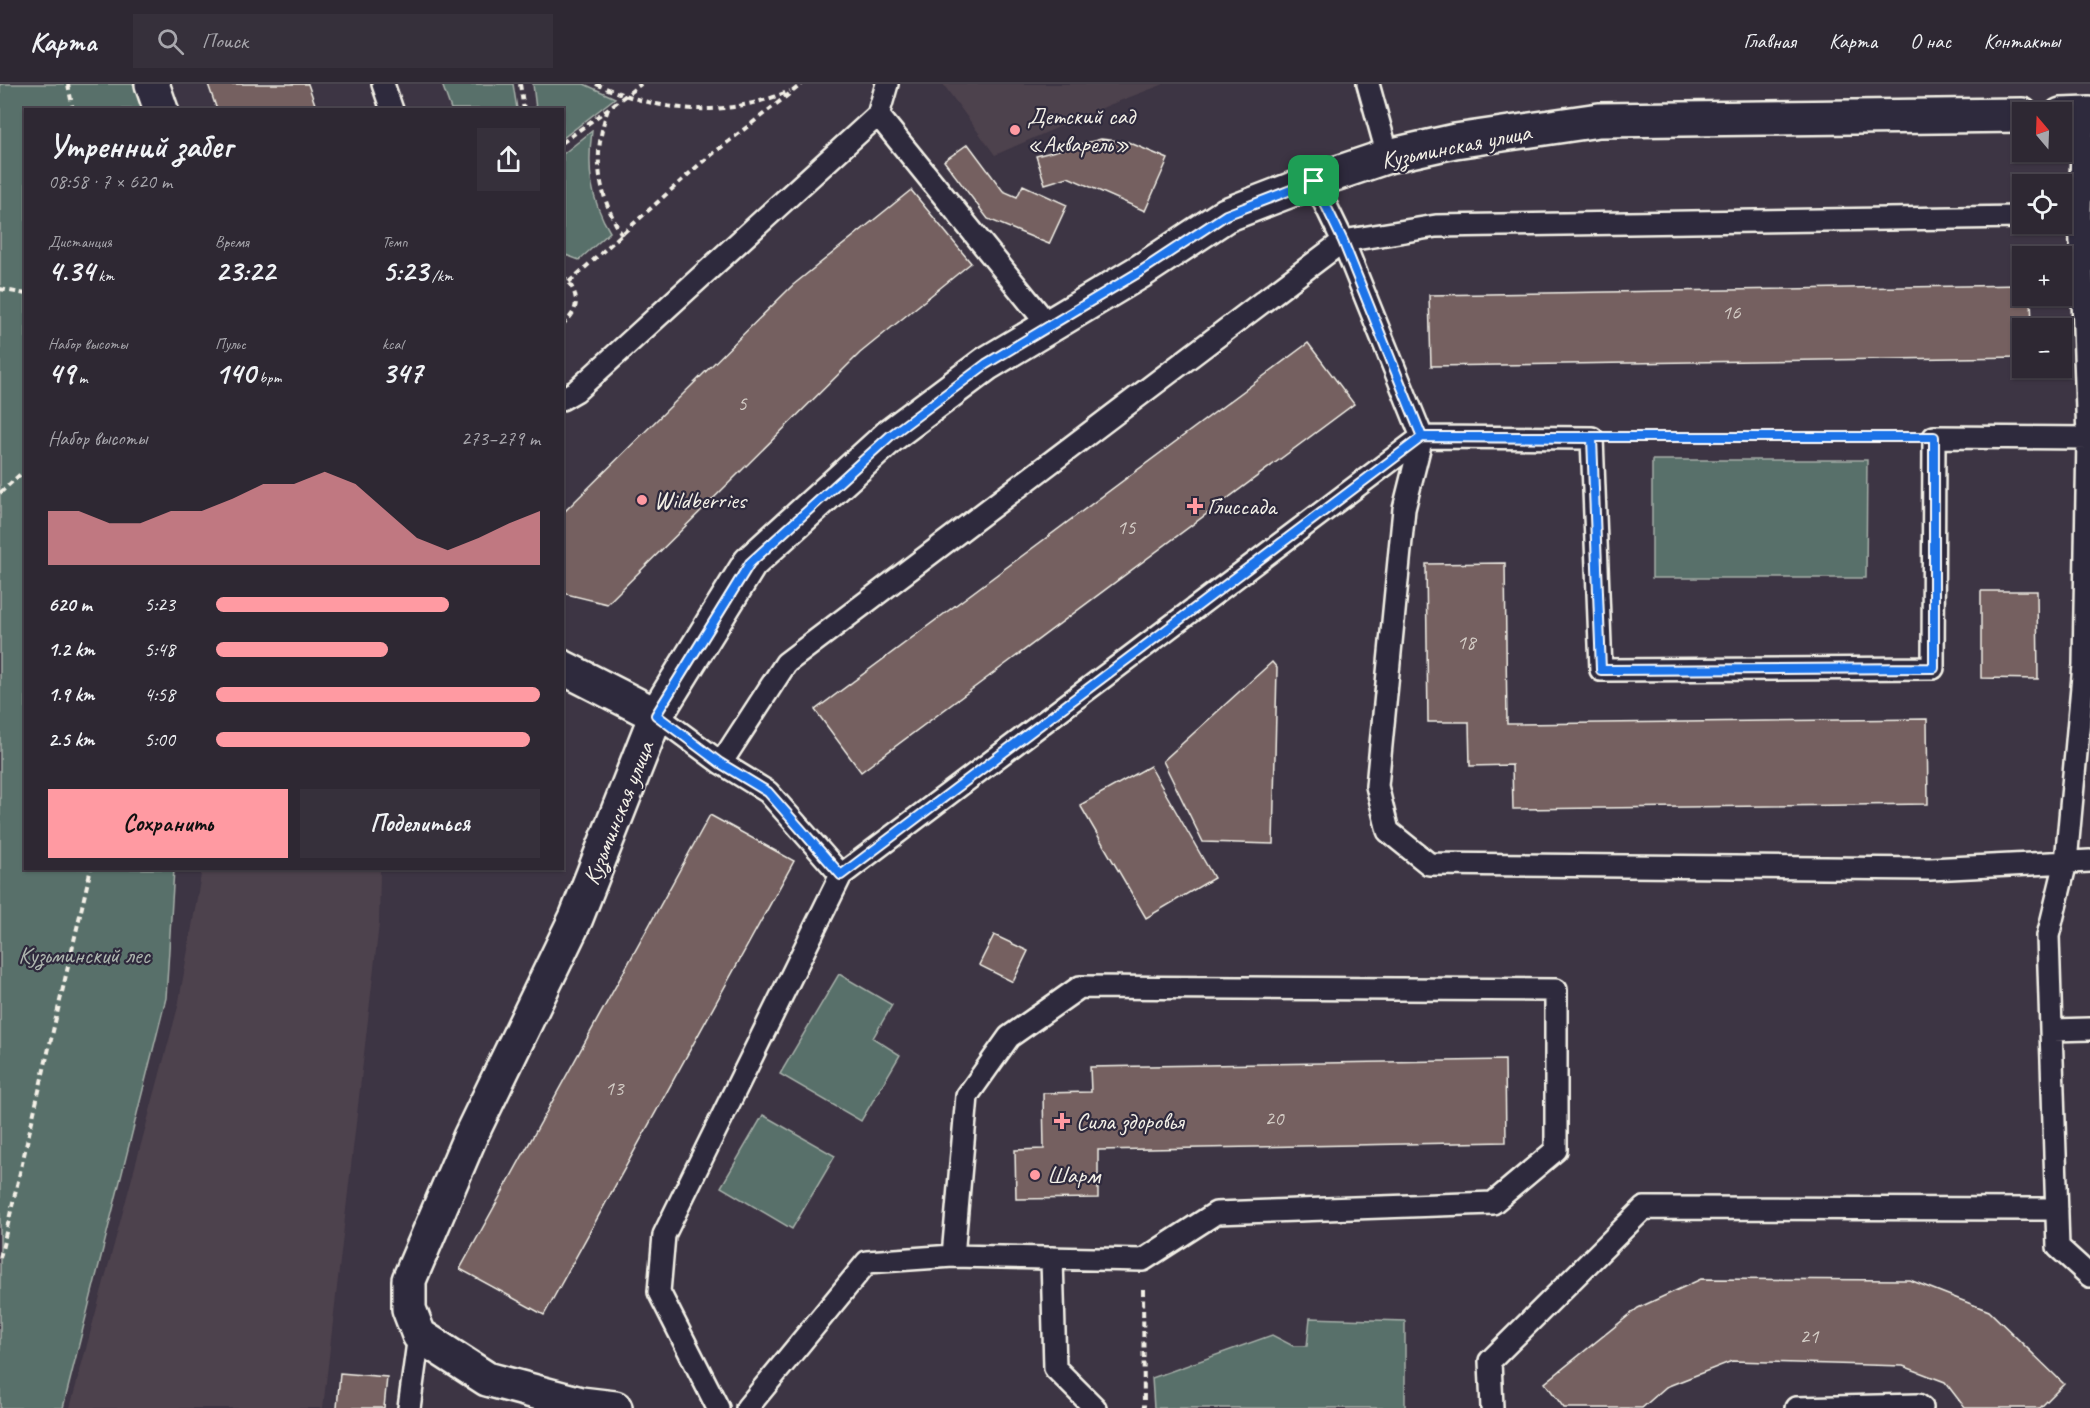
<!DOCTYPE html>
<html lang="ru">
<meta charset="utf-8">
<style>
body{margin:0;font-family:Caveat,sans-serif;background:#36303b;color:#f1f3f6;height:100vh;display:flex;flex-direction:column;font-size:22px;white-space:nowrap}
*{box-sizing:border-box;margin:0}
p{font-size:20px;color:#a7a6ac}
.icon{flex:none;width:33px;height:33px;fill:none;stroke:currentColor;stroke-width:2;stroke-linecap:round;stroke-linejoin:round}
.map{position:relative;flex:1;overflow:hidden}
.sheet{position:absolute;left:24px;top:24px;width:540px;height:762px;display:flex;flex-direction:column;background:#2e2833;border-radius:0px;box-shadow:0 2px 4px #0004,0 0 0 2px #49444e}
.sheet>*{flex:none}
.needle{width:39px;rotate:341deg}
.buttons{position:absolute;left:2012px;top:18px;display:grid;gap:12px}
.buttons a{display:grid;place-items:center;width:60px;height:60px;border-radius:0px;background:#2e2833;box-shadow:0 2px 4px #0004,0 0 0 2px #49444e;font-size:30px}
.pin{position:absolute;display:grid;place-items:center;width:51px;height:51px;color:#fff;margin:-26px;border-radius:12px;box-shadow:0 3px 9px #0006}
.round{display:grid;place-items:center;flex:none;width:63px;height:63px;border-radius:0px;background:#36303b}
.headline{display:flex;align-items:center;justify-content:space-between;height:102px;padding:0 24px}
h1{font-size:33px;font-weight:700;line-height:45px}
.metrics{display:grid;grid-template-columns:repeat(3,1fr);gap:9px;height:102px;padding:6px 24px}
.metrics div{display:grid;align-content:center}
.metrics b{font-size:30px;font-weight:700}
.metrics small{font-size:16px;font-weight:400}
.metrics p{font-size:16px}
.chart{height:168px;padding:12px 24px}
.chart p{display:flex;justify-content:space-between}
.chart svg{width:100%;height:108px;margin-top:6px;fill:#ff9aa2;opacity:.7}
.cta{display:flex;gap:12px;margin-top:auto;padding:12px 24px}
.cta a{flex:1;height:69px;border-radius:0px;background:#ff9aa2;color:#111;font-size:24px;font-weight:700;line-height:69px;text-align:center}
.cta a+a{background:#36303b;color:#f1f3f6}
ul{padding:0 24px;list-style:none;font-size:20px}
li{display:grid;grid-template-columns:96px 72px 1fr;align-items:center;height:45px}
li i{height:15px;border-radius:8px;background:#ff9aa2}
header{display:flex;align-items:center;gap:36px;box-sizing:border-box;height:84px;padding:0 30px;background:#2e2833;border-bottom:2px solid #49444e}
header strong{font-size:28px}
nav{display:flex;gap:33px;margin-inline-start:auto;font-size:21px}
.search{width:420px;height:54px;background:#36303b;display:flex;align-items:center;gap:15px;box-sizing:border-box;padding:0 21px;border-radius:0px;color:#a7a6ac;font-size:22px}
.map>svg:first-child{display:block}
.built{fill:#4e424d}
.green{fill:#586f6a;stroke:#a6b0a9;stroke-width:1.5}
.building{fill:#746161;stroke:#f4f1e8;stroke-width:1.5}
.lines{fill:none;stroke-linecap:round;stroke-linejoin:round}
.service-casing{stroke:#f4f1e8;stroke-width:26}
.minor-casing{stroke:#f4f1e8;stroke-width:38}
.path{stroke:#f4f1e8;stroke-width:4;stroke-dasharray:6 4.5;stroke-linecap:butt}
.service{stroke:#2f2a3d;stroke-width:21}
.minor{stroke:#2f2a3d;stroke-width:33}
.route-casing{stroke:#fff;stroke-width:12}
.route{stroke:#1a73e8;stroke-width:8}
.poi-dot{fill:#ff9aa2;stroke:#2f2a3d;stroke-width:2}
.labels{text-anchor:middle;stroke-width:4.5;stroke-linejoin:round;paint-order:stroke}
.number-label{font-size:21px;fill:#d4cdc6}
.poi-label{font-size:24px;fill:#f4f1e8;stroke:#2f2a3d;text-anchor:start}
.street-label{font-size:24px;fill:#f4f1e8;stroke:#2f2a3d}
.park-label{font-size:24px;fill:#aeb6af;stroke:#2f2a3d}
</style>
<header>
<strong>Карта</strong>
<div class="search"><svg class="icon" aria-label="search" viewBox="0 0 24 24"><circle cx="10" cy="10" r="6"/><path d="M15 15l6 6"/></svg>Поиск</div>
<nav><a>Главная</a><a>Карта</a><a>О нас</a><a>Контакты</a></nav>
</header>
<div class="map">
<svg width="2090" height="1324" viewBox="0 0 2090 1324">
<rect width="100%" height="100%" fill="#3d3544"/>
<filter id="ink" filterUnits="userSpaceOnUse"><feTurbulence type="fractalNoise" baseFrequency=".0167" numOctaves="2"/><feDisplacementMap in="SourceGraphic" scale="12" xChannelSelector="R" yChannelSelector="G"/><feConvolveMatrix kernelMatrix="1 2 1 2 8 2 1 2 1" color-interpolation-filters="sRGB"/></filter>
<g filter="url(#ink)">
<path class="built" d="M943 0H1164L1109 21 995 71Z
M202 785H380L379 840 323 1324H70L178 923Z"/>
<path class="green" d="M0 0H135L144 25 26 26V784L174 785 166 914 63 1324H0Z
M442 0H513L517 25H451Z
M533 0H584L615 14 563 54 562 26 536 25Z
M592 47C587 83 590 116 610 148L579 176 563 170V70Z
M1652 376H1867L1866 494H1652Z
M839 890 892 921 873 954 900 971 861 1037 780 990Z
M763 1031 835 1072 792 1145 721 1103Z
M1310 1234 1405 1237V1324H1154L1152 1294 1272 1251 1293 1262H1307Z"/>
<path class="building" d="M208 0H308L317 26H217Z
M1101 55 1128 58 1168 75 1145 127 1068 93 1045 100 1036 72Z
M968 60 1003 107 1017 113 1023 101 1067 121 1049 160 988 135 944 77Z
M911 106 971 179 860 269 607 520 562 509V430L793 201Z
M2022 201V212H2031L2032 244H2022V273L1431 282 1429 211Z
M1308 259 1354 320 861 688 815 626Z
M1505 479 1507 640 1927 635 1928 720 1513 725 1512 681 1470 682 1469 638H1428L1426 480Z
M1981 507H2037L2038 595 1981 594Z
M1272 578 1277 584 1273 760 1203 758 1163 677Z
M1150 682 1214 794 1146 834 1080 721Z
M710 731 794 777 544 1231 460 1185Z
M994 851 1028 867 1013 898 979 881Z
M1505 976 1506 1058 1098 1066V1114L1016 1115 1015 1066 1044 1065 1043 1009 1091 1008 1090 983Z
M1701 1195 1910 1196 1989 1227 2064 1300 2040 1324H1965L1945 1298 1903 1282 1732 1277 1666 1303 1642 1324H1564L1545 1299 1638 1224Z
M340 1289 387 1293 384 1324H337Z"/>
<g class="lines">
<g class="service-casing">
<path id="service" d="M383 0 392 26
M1368 0 1388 72
M2083 30 2080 132 2088 354 2084 581 2066 778 2048 852 2058 1163 2090 1192
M878 31 887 0
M1314 97 1343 157 1422 353 1404 425 1377 702 1388 747 1429 780 1930 785 2090 777
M562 315 576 307 878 31 1048 241
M656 631 721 679 768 708 841 791 1422 353 1592 354 1601 586 1933 584 1934 353 2090 354
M721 679 786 579 1343 157 1436 142 2022 133
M2053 946 2090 945
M1052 1174 1055 1284 1095 1324
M409 1324 419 1251
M718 1324 659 1208 664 1151 841 791
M747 1324 867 1178 953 1172 1143 1176 1216 1129 1493 1119 1556 1066V906L1080 903 1009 953 967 1012 953 1172
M1492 1324 1490 1277 1644 1124 2057 1125
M1796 1324 1918 1321 1922 1324"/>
</g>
<g class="minor-casing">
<path id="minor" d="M152 0 161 26
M2061 31 2090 30
M562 583 656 631
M615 1324 581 1320 487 1295 419 1251 409 1225V1196L470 1053 576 834 656 631 750 479 890 352 986 280 1141 187 1226 131 1314 97 1388 72 1455 57 1599 36 2022 31"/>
</g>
<path class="path" d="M68 0 73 26
M520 0 524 26
M596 0C664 29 720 35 790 7
M608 25C592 71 597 109 622 151
M562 59 641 0
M562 192C579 206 582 227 562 240
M569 198 701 79 802 0
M0 205 26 210
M1623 354 1904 353
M0 409 26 385
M0 1174 91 784
M1143 1205 1144 1324"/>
<use href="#service" class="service"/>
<use href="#minor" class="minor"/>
</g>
</g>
<g class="lines" filter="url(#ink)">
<g class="route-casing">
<path id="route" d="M1314 97 1343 157 1422 353H1934V584L1601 586 1592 354 1422 353 841 791 768 708 720 679 656 631 750 479 890 352 986 280 1141 187 1226 131 1314 97"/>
</g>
<use href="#route" class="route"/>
</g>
<g class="poi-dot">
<circle cx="1015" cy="46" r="6"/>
<circle cx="642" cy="416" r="6"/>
<path d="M1192 413h6v6h6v6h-6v6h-6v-6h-6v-6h6z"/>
<path d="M1059 1028h6v6h6v6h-6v6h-6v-6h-6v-6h6z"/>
<circle cx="1035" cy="1091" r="6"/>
</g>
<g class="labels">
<g class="number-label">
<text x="1731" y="235">16</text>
<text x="742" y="326">5</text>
<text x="1126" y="450">15</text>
<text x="1466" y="565">18</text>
<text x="614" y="1011">13</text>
<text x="1274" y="1041">20</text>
<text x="1809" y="1259">21</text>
</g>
<g class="poi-label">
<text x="1027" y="40">Детский сад<tspan x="1027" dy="28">«Акварель»</tspan></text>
<text x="654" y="424">Wildberries</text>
<text x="1207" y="430">Глиссада</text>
<text x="1076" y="1045">Сила здоровья</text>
<text x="1047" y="1099">Шарм</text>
</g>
<g class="street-label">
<text transform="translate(1456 62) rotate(-11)" y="8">Кузьминская улица</text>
<text transform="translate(618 729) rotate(-68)" y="8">Кузьминская улица</text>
</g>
<g class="park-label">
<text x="84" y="879">Кузьминский лес</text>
</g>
</g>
</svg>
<div class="buttons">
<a><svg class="needle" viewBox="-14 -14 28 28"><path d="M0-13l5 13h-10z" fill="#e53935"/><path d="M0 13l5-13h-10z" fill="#a7a6ac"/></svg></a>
<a><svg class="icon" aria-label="locate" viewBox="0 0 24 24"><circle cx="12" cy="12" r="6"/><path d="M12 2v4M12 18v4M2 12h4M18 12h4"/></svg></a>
<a>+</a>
<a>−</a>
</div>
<div class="pin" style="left:1314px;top:97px;background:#1e9e55"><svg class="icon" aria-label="arrive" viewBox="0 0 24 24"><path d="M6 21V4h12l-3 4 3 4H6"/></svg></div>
<section class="sheet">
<div class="headline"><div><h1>Утренний забег</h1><p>08:58 · 7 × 620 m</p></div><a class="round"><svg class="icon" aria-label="share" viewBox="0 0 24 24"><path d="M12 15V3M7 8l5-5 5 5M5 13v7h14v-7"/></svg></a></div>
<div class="metrics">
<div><p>Дистанция</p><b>4.34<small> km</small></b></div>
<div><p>Время</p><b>23:22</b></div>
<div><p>Темп</p><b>5:23<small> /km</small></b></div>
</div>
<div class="metrics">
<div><p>Набор высоты</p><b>49<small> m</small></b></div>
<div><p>Пульс</p><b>140<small> bpm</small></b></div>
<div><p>kcal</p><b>347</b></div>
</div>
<div class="chart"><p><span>Набор высоты</span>273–279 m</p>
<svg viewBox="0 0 160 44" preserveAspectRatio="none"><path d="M0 44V22L10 22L20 27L30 27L40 22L50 22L60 17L70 11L80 11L90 6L100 11L110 22L120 33L130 38L140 33L150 27L160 22V44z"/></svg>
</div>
<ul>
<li><b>620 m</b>5:23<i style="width:72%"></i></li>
<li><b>1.2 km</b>5:48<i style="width:53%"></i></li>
<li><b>1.9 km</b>4:58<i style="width:100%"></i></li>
<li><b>2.5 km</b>5:00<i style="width:97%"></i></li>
</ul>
<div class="cta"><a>Сохранить</a><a>Поделиться</a></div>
</section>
</div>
